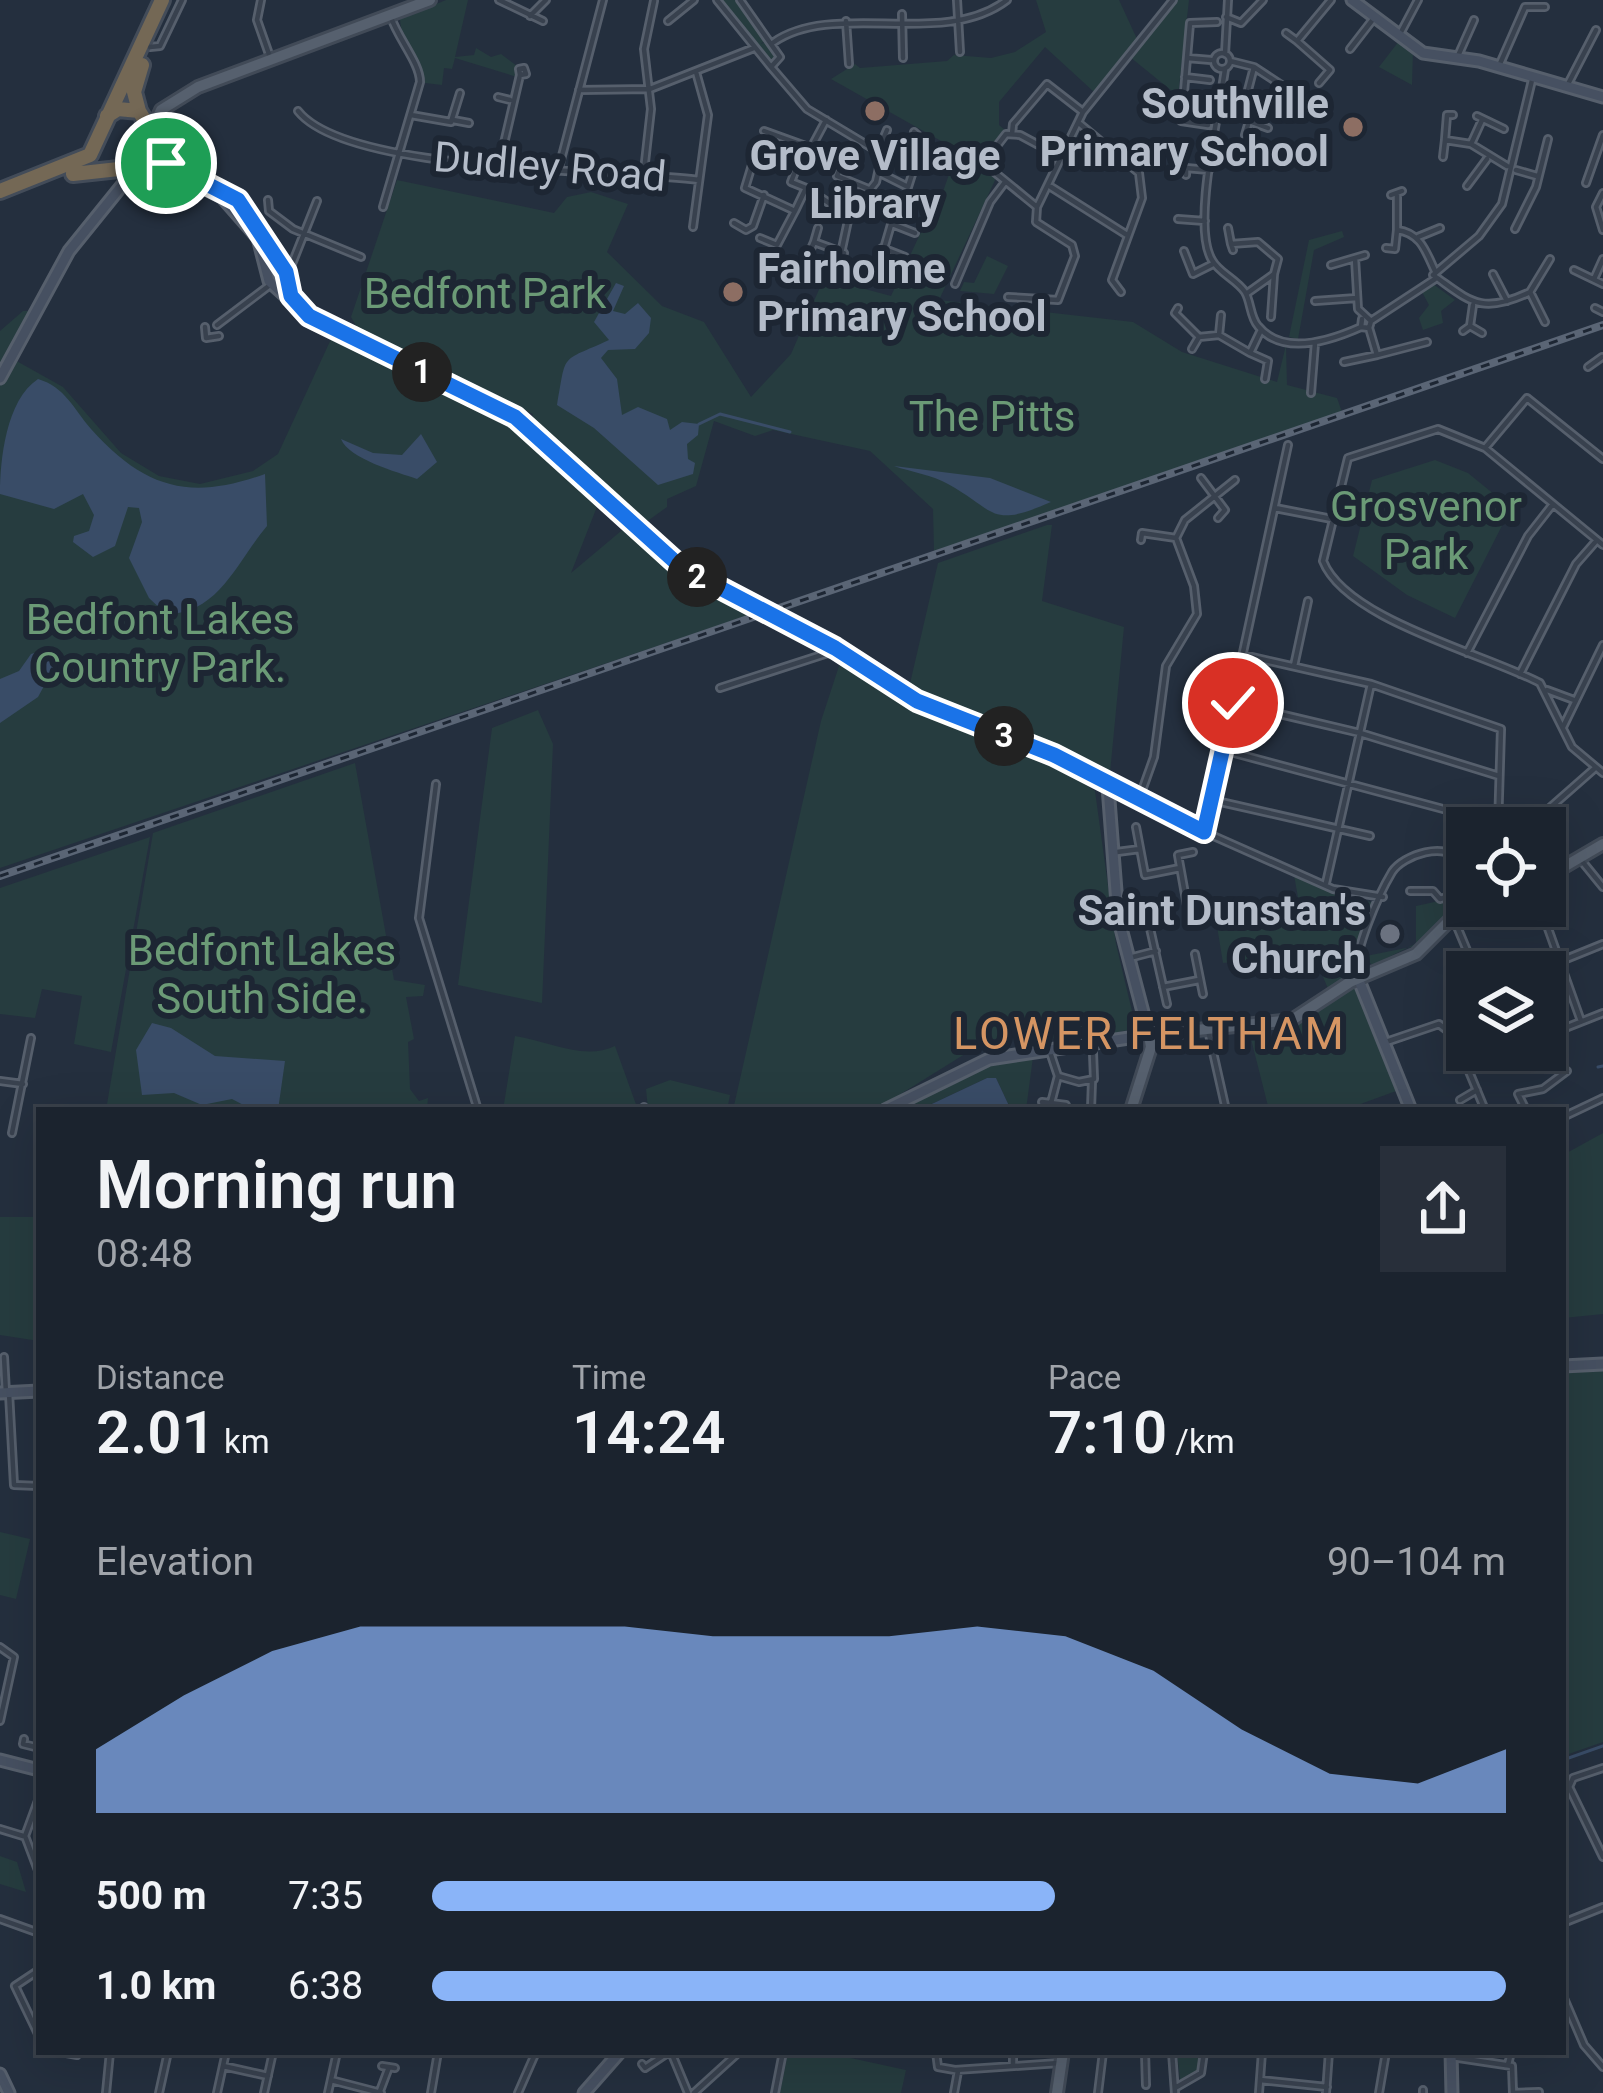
<!DOCTYPE html>
<meta charset="utf-8">
<style>
body{margin:0;font-family:Roboto,sans-serif;background:#282f3a;color:#f1f3f6;height:100vh;display:flex;flex-direction:column;font-size:45px;white-space:nowrap}
*{box-sizing:border-box;margin:0}
p{font-size:39px;color:#a0a4aa}
.icon{flex:none;width:66px;height:66px;fill:none;stroke:currentColor;stroke-width:2;stroke-linecap:round;stroke-linejoin:round}
.map{position:relative;flex:1;overflow:hidden}
.sheet{position:absolute;left:36px;top:1107px;width:1530px;height:948px;display:flex;flex-direction:column;background:#1b232e;border-radius:0px;box-shadow:0 12px 48px #0002,0 0 0 3px #39404a}
.sheet>*{flex:none}
.tools{position:absolute;left:1446px;top:807px;display:grid;gap:24px}
.tools a{display:grid;place-items:center;width:120px;height:120px;border-radius:0px;background:#1b232e;box-shadow:0 12px 48px #0002,0 0 0 3px #39404a;font-size:60px}
.pin{position:absolute;display:grid;place-items:center;width:102px;height:102px;color:#fff;margin:-51px;border:6px solid #fff;border-radius:50%;box-shadow:0 3px 12px #0007}
.km{position:absolute;width:60px;height:60px;margin:-30px;border-radius:50%;background:#222;color:#fff;font-size:33px;line-height:60px;text-align:center}
.round{display:grid;place-items:center;flex:none;width:126px;height:126px;border-radius:0px;background:#282f3a}
.head{display:flex;align-items:center;justify-content:space-between;height:204px;padding:0 60px}
h1{font-size:66px;font-weight:600;line-height:90px}
.figures{display:grid;grid-template-columns:repeat(3,1fr);gap:18px;height:204px;padding:12px 60px}
.figures div{display:grid;align-content:center}
.figures b{font-size:60px;font-weight:600}
.figures small{font-size:33px;font-weight:400}
.figures p{font-size:33px}
.chart{height:336px;padding:24px 60px}
.chart p{display:flex;justify-content:space-between}
.chart svg{width:100%;height:216px;margin-top:12px;fill:#8ab4f8;opacity:.7}
ul{padding:0 60px;list-style:none;font-size:39px}
li{display:grid;grid-template-columns:192px 144px 1fr;align-items:center;height:90px}
li i{height:30px;border-radius:15px;background:#8ab4f8}
.map>svg:first-child{display:block}
.green{fill:#263c3f}
.water{fill:#394c67}
.lines{fill:none;stroke-linecap:round;stroke-linejoin:round}
.stream{stroke:#394c67;stroke-width:3}
.street-casing{stroke:#565f6c;stroke-width:10}
.secondary-casing{stroke:#565f6c;stroke-width:15}
.primary-casing{stroke:#414a57;stroke-width:16}
.highway-casing{stroke:#434c59;stroke-width:20}
.street{stroke:#38414e;stroke-width:4.5}
.secondary{stroke:#465061;stroke-width:9}
.primary{stroke:#56606e;stroke-width:10}
.highway{stroke:#746855;stroke-width:14}
.rail-casing{stroke:#5a6575;stroke-width:8}
.rail{stroke:#1d2633;stroke-width:3;stroke-dasharray:9;stroke-linecap:butt}
.secondary-bridge-casing{stroke:#565f6c;stroke-width:15;stroke-linecap:butt}
.secondary-bridge{stroke:#465061;stroke-width:9}
.route-casing{stroke:#fff;stroke-width:24}
.route{stroke:#1a73e8;stroke-width:15}
.education-dot{fill:#8d6e63;stroke:#1d2633;stroke-width:4.5}
.worship-dot{fill:#6b7280;stroke:#1d2633;stroke-width:4.5}
.labels{text-anchor:middle;stroke-width:12;stroke-linejoin:round;paint-order:stroke}
.poi-label{font-size:42px;font-weight:bold;fill:#b4bcc9;stroke:#1d2633;text-anchor:end}
.street-label{font-size:42px;fill:#b4bcc9;stroke:#1d2633}
.park-label{font-size:42px;fill:#6b9a76;stroke:#1d2633}
.neighbourhood-label{font-size:45px;letter-spacing:3px;fill:#d59563;stroke:#1d2633}
</style>
<div class="map">
<svg width="1603" height="2093" viewBox="0 0 1603 2093">
<rect width="100%" height="100%" fill="#242f3e"/>
<path class="green" d="M446 0H468L455 57 474 55 476 48 491 57 501 54 517 66V77L455 58 452 69 444 68 442 85 425 83C423 56 401 46 400 19Z
M721 0H737L767 38 761 44 767 41 776 54 773 62Z
M1036 0H1119L1137 39 1094 92 1045 47 999 102V125L1006 131 988 154V169L997 176 939 300 1133 322 1182 352 1277 382 1286 345 1287 385 1337 398 1342 412 934 551 933 509 870 451 773 430 755 436 714 421 696 486 667 499V507L642 525 531 421 533 414 363 338 351 317 397 180 554 213 567 197 591 192 628 204 607 252 662 306 704 322 751 397 791 354 824 278 891 296 922 230 932 223 953 163 950 146 831 79 855 64 860 68 947 61 954 55 991 58 1015 52 1046 32Z
M1176 0H1189L1178 96 1130 57Z
M1399 41 1413 51 1412 85 1379 67Z
M1342 231 1344 237 1314 250 1298 339 1289 337 1309 240Z
M987 256 1008 266 994 294 960 291 964 282 974 283Z
M1433 284 1455 300 1441 311 1443 323 1423 330 1419 318 1429 305 1422 292Z
M23 311H31L0 374V331Z
M332 337 511 417 600 499 571 573 627 526 674 571 749 615 0 868V386L13 359 63 387 121 453 159 476 200 484 253 471 278 454Z
M1435 460 1468 473 1511 508 1455 618 1407 595 1353 556 1372 480Z
M1047 525H1052L1042 601 1124 627 1110 773 908 692 938 563Z
M839 666C868 668 885 691 910 705 971 738 1038 750 1095 791L1116 944 1136 1028 1094 1038 989 1039 875 1110H733L821 721Z
M538 710 553 744 542 1003 458 985 492 728Z
M355 763 394 980 425 985 423 996 406 997 414 1039 408 1042 410 1089 419 1101 428 1098 427 1110H106L153 833Z
M150 837 111 1052 74 1044 82 996 42 989 35 1018 0 1014V888Z
M1294 875 1373 903 1345 978 1329 991 1313 953 1223 963 1215 914 1241 909 1254 913 1258 906 1299 903Z
M1462 896 1427 938 1373 965 1361 957 1416 946V906Z
M1351 988 1357 990 1399 1090 1344 1110H1269L1249 1031 1276 1044 1292 1024Z
M515 1036C548 1041 584 1061 615 1046L638 1110H503Z
M1033 1057 1026 1110H1011L996 1078H987L919 1110H894L989 1063Z
M670 1080 730 1095 727 1110H648L646 1089Z
M1603 1133V1314L1563 1318V1155Z
M0 1217H39V1341L0 1335Z
M1603 1367V1742L1563 1756V1370Z
M0 1532 30 1539 16 1599 0 1595Z
M0 1856 17 1862 26 1892 0 1884Z
M788 2052H823L906 2070 901 2093H780Z
M1177 2052H1202L1199 2072 1180 2080Z"/>
<path class="water" d="M616 283 624 286 613 311 625 314 638 303 651 318 649 333 635 349 608 350 601 358 617 379 622 415 638 407 667 419 670 430 682 422 699 424 698 435 687 444 688 459 695 463 693 474 658 485 594 428 557 405C567 351 559 363 609 340L594 322Z
M38 379C65 387 73 408 91 429 145 489 190 501 265 474L267 526C237 561 219 614 166 614L149 598 129 558 142 522 139 508 128 507 115 546 93 557 73 542 74 536 89 531 94 515 83 494 54 509 0 494C0 460 6 400 38 379Z
M421 434 437 462 417 479C397 472 349 459 341 439L373 453 402 455Z
M894 466 990 478 1051 502C989 529 997 511 948 484 933 475 911 472 894 466Z
M48 649 56 664 38 697 0 723V679L19 671 31 654Z
M152 1023 171 1028 215 1056 285 1061 278 1110H253L232 1099 202 1105 174 1093 142 1095 136 1050Z
M987 1078H996L1011 1110H919Z"/>
<g class="lines">
<path class="stream" d="M699 424 720 414 790 432
M1598 1067 1603 1066
M1563 1760 1603 1746"/>
<g class="street-casing">
<path id="street" d="M261 0 257 20 270 57
M499 0 543 21
M717 0 771 67 780 57 740 0
M957 0 960 52
M902 14 903 58
M530 16 546 0
M1226 17 1241 23 1263 0
M668 21 694 0
M846 21 849 64
M1401 32 1418 0
M1286 33 1297 41 1331 0
M1297 41 1330 70 1319 83
M774 42C835 0 943 49 1007 0
M150 47 160 46 182 0
M1350 49 1374 18
M1214 61a8 8 0 1 1 16 0a8 8 0 1 1-16 0Z
M1225 54 1228 0
M1187 58 1211 60
M1457 58 1474 20
M1230 61 1254 67 1295 94
M1499 66 1525 7H1545
M771 67 807 109 882 154 876 182 849 216 837 272
M519 69 524 68 526 74 520 75Z
M1225 69C1220 109 1191 226 1212 260 1219 273 1236 279 1245 292 1251 302 1250 317 1258 326 1283 357 1332 340 1361 327
M1533 76 1502 204 1479 236 1433 275C1469 300 1480 316 1530 292L1550 259
M1185 77 1210 80
M1568 84 1596 30
M579 90 650 89 754 48
M1248 90 1254 67
M498 97 510 100
M1216 103 1249 121 1245 135
M298 111C348 174 616 169 699 180
M411 115 451 122 460 93
M1477 116 1504 129
M453 120 469 123
M1249 121 1268 128
M1080 124 1139 173 1142 198 1112 280 1121 292
M1208 125 1181 121 1182 115 1190 23 1217 22
M764 131 811 148
M1012 134 1013 124 1047 84 1083 112
M1445 140 1447 115H1453
M1471 144 1482 120
M879 149 887 130
M817 151 811 148 826 120
M1212 153 1233 157 1232 163
M755 155 745 188 795 211 806 188 849 216
M920 156 946 167
M1443 157 1445 140 1471 144 1507 166
M844 158 837 176 871 190
M498 169 520 75
M796 169 791 182 806 188
M1516 170 1537 176
M558 171 603 0
M644 171 651 109 644 49 654 1
M880 173 908 187 923 140 914 132
M1186 175V168L1209 170
M1586 183 1603 135
M1467 186 1487 159
M1051 187 1127 235
M1397 193V230
M1603 193 1596 207 1603 230
M1391 195 1402 191
M860 199 892 221 876 276 883 279
M268 200 269 211 293 229 361 257
M383 207 420 82C420 63 398 39 390 15
M1037 207 1083 112 1173 0
M1037 207 993 171 989 156 1006 134 1020 135 1061 157
M1178 219 1205 221
M734 223 746 230 753 226 764 195
M892 224 915 233
M693 227 708 115 696 72
M818 228 814 242 844 253
M1228 228 1231 244
M1515 229 1536 187 1548 139
M1418 237 1440 228
M760 238 777 245 795 211
M882 248 905 257
M1386 248 1395 249 1397 230C1421 233 1426 252 1435 271
M1233 250 1231 244 1258 242 1278 259 1274 274 1246 294
M1184 251 1193 274 1213 264
M808 256 814 242
M1355 258 1358 309 1371 321 1369 328 1361 327 1362 319
M1331 265 1365 255
M1574 270 1603 284
M288 274 317 201
M1493 274 1507 301
M1594 279 1603 259
M955 284 990 202 1005 182
M1530 292 1545 322
M1008 297 1058 300 1075 256 1072 245 1036 222 1037 207
M1315 301 1357 298
M1178 308 1175 313 1199 337
M1595 308 1603 312
M1271 317 1274 274
M1371 321 1435 279
M217 325 270 285
M1470 326 1482 333
M205 327 206 338 219 336
M1369 328 1377 355 1427 342
M1463 331 1470 326 1473 305
M1219 335 1221 315
M1192 349 1199 337 1219 335 1250 353 1261 330
M1250 353 1268 361 1265 379
M1344 362 1377 355
M1588 367 1602 357
M1311 393 1315 343
M1485 448 1527 398 1603 459
M1201 478 1225 510 1218 518
M1275 508 1332 519
M1141 540 1142 533 1176 538
M1603 545 1485 448 1438 429 1348 458 1323 561C1346 620 1486 654 1540 683L1572 747 1603 773
M1467 653 1528 536 1553 504
M1243 655 1371 684 1501 729 1498 828
M1294 666 1308 601
M1520 674 1576 564 1597 540
M720 688 831 652
M1547 690 1574 700
M1233 703 1360 733 1499 776
M1563 727 1603 645
M1223 750 1499 824
M1108 782 1191 826 1333 889 1383 897
M436 784 419 918 478 1110
M1108 788 1131 797
M1139 799 1154 757 1166 666 1197 614 1194 586 1176 538 1185 520 1235 480
M1212 800 1370 836
M1544 813 1594 769
M1136 827 1145 875 1180 868
M1204 832 1288 445
M1117 852 1140 849
M1581 860 1603 887
M1326 883 1371 684
M1410 891H1433L1440 899 1464 892
M1540 906 1581 1021
M1188 911 1178 855 1193 852
M1147 915 1167 1004
M1453 917 1476 972
M1195 954 1203 994
M1133 957 1156 951
M1534 972 1603 944
M1358 978C1350 957 1380 892 1392 872 1403 855 1447 840 1460 862 1465 872 1463 889 1467 900
M1163 987 1199 980
M1208 1030 1226 1110
M1545 1036 1603 1013
M1383 1043 1439 1024 1466 1045 1467 1041
M1466 1045 1468 1069 1485 1110
M1049 1049 1058 1076 1079 1082 1094 1079 1093 1053
M0 1081 23 1084
M1460 1100 1477 1090
M1042 1102 1066 1105
M1051 1103 1058 1076
M644 1107 645 1110
M1091 1109 1092 1081
M1526 1110 1518 1094 1543 1089 1567 1071
M1563 1117 1603 1098
M12 1133 31 1038
M4 1357 6 1393
M9 1393 14 1485 39 1486
M0 1647 14 1657 0 1721
M24 1739 23 1744 39 1748
M1603 1768 1573 1778 1569 1787 1603 1857
M39 1798 25 1836 39 1873
M0 1829 23 1836
M0 1919 39 1933
M1563 1923 1603 1907
M39 1970 15 1986 39 2036
M1563 1996 1584 2045 1603 2067
M61 2052 77 2055
M671 2052 688 2093
M936 2052 938 2067 955 2070 1059 2063
M1145 2052 1146 2085
M1172 2052 1175 2093
M1452 2057 1512 2066 1513 2093
M642 2064 645 2068 669 2052
M1508 2065 1511 2052
M223 2066 268 2076
M382 2066 395 2068
M1013 2066V2052
M331 2080 381 2093
M1260 2080 1327 2087
M1175 2088 1201 2073 1204 2052
M1423 2090V2093
M380 2091 389 2067
M106 2093 110 2052
M159 2093 168 2052
M217 2093 226 2052
M264 2093 273 2052
M328 2093 337 2052
M431 2093 438 2052
M518 2093 536 2052
M694 2093 739 2052
M775 2093 783 2052
M954 2093 958 2071
M1098 2093 1103 2052
M1259 2093 1262 2052
M1326 2093 1329 2052
M1379 2093 1386 2052
M1513 2093 1539 2092"/>
</g>
<g class="secondary-casing">
<path id="secondary" d="M1352 0 1423 53 1479 61 1603 97
M151 134 166 163 197 177
M137 167H160L222 197 258 238 269 281 303 312 515 417 682 569 754 606
M223 190C254 210 287 260 291 296
M0 378 69 251 136 168
M783 622 874 671 917 701 1054 755 1084 774
M1358 978 1411 1110
M885 1110 989 1059 1149 1035 1118 917 1108 787 1103 779 1083 772
M1563 1366 1603 1364
M0 1393 39 1391
M0 1760 39 1770
M1451 2052 1452 2093
M0 2074 9 2093
M584 2093 620 2052"/>
</g>
<g class="primary-casing">
<path id="primary" d="M151 132 161 110 198 87 430 0
M1545 878 1603 844
M1131 1110 1151 1047 1149 1035 1292 1020 1350 982 1416 954 1467 903
M1057 2093 1063 2052"/>
</g>
<g class="highway-casing">
<path id="highway" d="M139 111 134 92 142 65
M73 174 137 167C149 144 154 133 139 111L118 109 107 116
M0 191 90 155 162 0"/>
</g>
<use href="#street" class="street"/>
<use href="#secondary" class="secondary"/>
<use href="#primary" class="primary"/>
<use href="#highway" class="highway"/>
<g class="rail-casing">
<path id="rail" d="M0 876 1603 325"/>
</g>
<use href="#rail" class="rail"/>
<g class="secondary-bridge-casing">
<path id="secondary-bridge" d="M754 606 783 622"/>
</g>
<use href="#secondary-bridge" class="secondary-bridge"/>
</g>
<g class="lines">
<g class="route-casing">
<path id="route" d="M166 163 238 200 286 272 291 296 309 316 515 417 682 568 835 648 917 701 1054 755 1204 832 1233 703"/>
</g>
<use href="#route" class="route"/>
</g>
<g class="education-dot">
<circle cx="875" cy="111" r="12"/>
<circle cx="1353" cy="127" r="12"/>
<circle cx="733" cy="292" r="12"/>
</g>
<circle class="worship-dot" cx="1390" cy="934" r="12"/>
<g class="labels">
<g class="poi-label">
<text x="1329" y="118">Southville<tspan x="1329" dy="48">Primary School</tspan></text>
<text x="875" y="170" text-anchor="middle">Grove Village<tspan x="875" dy="48">Library</tspan></text>
<text x="757" y="283" text-anchor="start">Fairholme<tspan x="757" dy="48">Primary School</tspan></text>
<text x="1366" y="925">Saint Dunstan's<tspan x="1366" dy="48">Church</tspan></text>
</g>
<g class="street-label">
<text transform="translate(550 166) rotate(5)" y="15">Dudley Road</text>
</g>
<g class="park-label">
<text x="485" y="308">Bedfont Park</text>
<text x="992" y="431">The Pitts</text>
<text x="1426" y="521">Grosvenor<tspan x="1426" dy="48">Park</tspan></text>
<text x="160" y="634">Bedfont Lakes<tspan x="160" dy="48">Country Park.</tspan></text>
<text x="262" y="965">Bedfont Lakes<tspan x="262" dy="48">South Side.</tspan></text>
</g>
<g class="neighbourhood-label">
<text x="1150" y="1049">LOWER FELTHAM</text>
</g>
</g>
</svg>
<div class="tools">
<a><svg class="icon" aria-label="locate" viewBox="0 0 24 24"><circle cx="12" cy="12" r="6"/><path d="M12 2v4M12 18v4M2 12h4M18 12h4"/></svg></a>
<a><svg class="icon" aria-label="layers" viewBox="0 0 24 24"><path d="M12 4l9 5-9 5-9-5zM3 14l9 5 9-5"/></svg></a>
</div>
<div class="pin" style="left:166px;top:163px;background:#1e9e55"><svg class="icon" aria-label="arrive" viewBox="0 0 24 24"><path d="M6 21V4h12l-3 4 3 4H6"/></svg></div>
<div class="pin" style="left:1233px;top:703px;background:#d93025"><svg class="icon" aria-label="check" viewBox="0 0 24 24"><path d="M5 12l5 5 9-10"/></svg></div>
<b class="km" style="left:422px;top:372px">1</b>
<b class="km" style="left:697px;top:577px">2</b>
<b class="km" style="left:1004px;top:736px">3</b>
<section class="sheet">
<div class="head"><div><h1>Morning run</h1><p>08:48</p></div><a class="round"><svg class="icon" aria-label="share" viewBox="0 0 24 24"><path d="M12 15V3M7 8l5-5 5 5M5 13v7h14v-7"/></svg></a></div>
<div class="figures">
<div><p>Distance</p><b>2.01<small> km</small></b></div>
<div><p>Time</p><b>14:24</b></div>
<div><p>Pace</p><b>7:10<small> /km</small></b></div>
</div>
<div class="chart"><p><span>Elevation</span>90–104 m</p>
<svg viewBox="0 0 160 44" preserveAspectRatio="none"><path d="M0 44V31L10 20L20 11L30 6L40 6L50 6L60 6L70 8L80 8L90 8L100 6L110 8L120 15L130 27L140 36L150 38L160 31V44z"/></svg>
</div>
<ul>
<li><b>500 m</b>7:35<i style="width:58%"></i></li>
<li><b>1.0 km</b>6:38<i style="width:100%"></i></li>
</ul>
</section>
</div>
